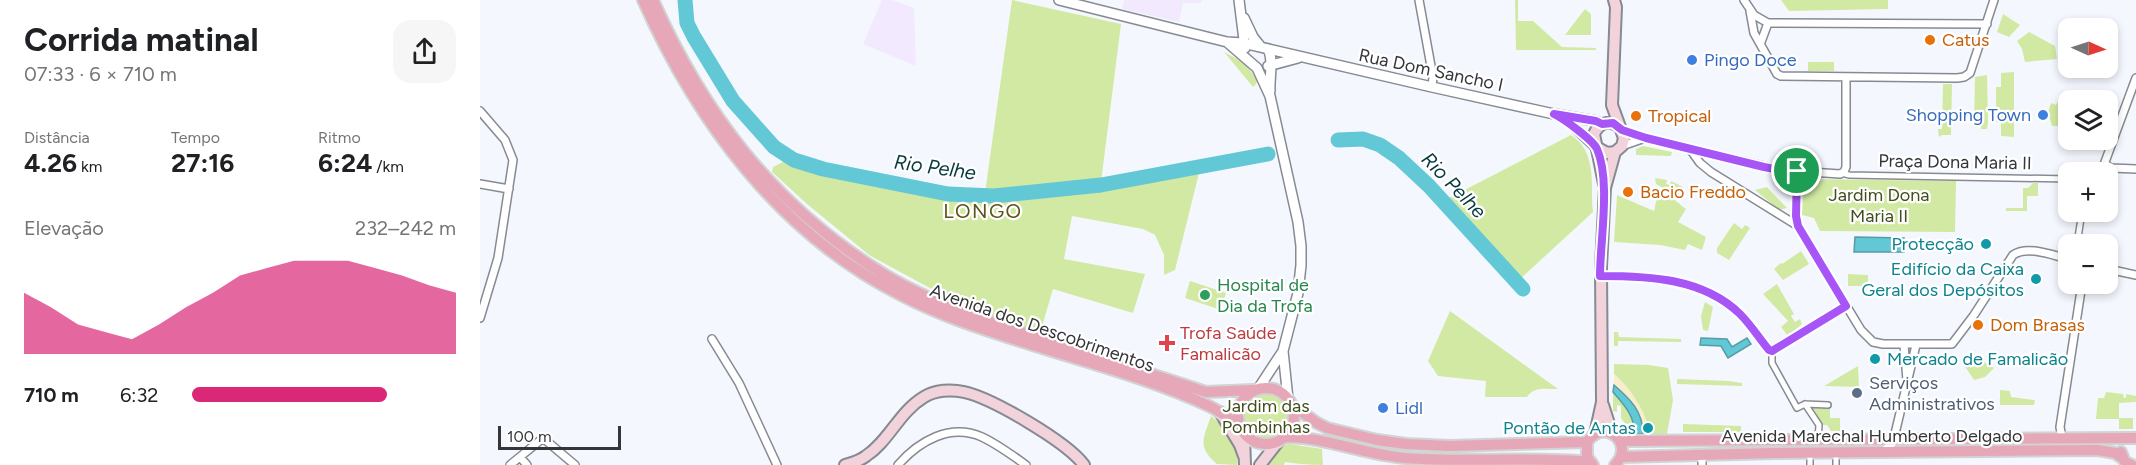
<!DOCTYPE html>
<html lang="pt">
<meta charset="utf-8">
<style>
body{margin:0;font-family:Figtree,sans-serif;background:#f6f6f6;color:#202124;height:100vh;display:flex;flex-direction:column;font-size:22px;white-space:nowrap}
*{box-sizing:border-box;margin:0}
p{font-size:20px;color:#757577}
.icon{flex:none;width:33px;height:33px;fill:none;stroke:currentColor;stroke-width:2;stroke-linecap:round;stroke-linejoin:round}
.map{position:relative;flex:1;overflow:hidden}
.side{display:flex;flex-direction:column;background:#fff;width:480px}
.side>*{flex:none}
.needle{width:39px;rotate:93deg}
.tools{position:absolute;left:1578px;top:18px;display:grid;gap:12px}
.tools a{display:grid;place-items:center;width:60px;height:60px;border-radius:12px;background:#fff;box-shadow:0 3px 9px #0003;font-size:30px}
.scale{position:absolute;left:18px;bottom:15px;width:123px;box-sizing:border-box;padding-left:6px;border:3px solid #343539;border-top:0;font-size:16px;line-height:21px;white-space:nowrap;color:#343539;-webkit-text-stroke:4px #fff;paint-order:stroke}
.pin{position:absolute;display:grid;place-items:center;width:51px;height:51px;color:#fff;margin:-26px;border:3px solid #fff;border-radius:50%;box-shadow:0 2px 6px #0007}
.round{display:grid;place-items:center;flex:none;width:63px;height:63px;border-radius:18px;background:#f6f6f6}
.headline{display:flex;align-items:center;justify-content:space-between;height:102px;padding:0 24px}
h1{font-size:33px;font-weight:700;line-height:45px}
.metrics{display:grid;grid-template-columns:repeat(3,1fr);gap:9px;height:102px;padding:6px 24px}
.metrics div{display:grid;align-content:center}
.metrics b{font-size:26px;font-weight:700}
.metrics small{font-size:16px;font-weight:400}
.metrics p{font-size:16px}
.chart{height:168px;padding:12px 24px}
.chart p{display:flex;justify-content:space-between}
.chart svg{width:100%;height:108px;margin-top:6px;fill:#db2777;opacity:.7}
ul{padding:0 24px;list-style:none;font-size:20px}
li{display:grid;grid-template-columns:96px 72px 1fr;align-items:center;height:45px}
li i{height:15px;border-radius:8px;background:#db2777}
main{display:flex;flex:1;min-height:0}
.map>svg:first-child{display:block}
.industrial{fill:#f2e9fe}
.green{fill:#d2e9a3}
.sand{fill:#f8eec8}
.water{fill:#63c8d6;stroke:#559ca7;stroke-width:1.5}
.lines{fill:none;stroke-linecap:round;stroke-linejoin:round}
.river{stroke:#63c8d6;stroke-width:15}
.pedestrian-casing{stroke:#868a92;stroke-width:8}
.minor-casing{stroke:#868a92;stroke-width:10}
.tertiary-casing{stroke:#868a92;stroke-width:12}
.secondary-casing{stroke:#868a92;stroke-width:14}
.primary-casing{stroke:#d2d3d3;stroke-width:14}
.pedestrian{stroke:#fff;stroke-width:5}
.minor{stroke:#fff;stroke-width:7}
.tertiary{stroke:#fff;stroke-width:9}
.secondary{stroke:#f3d3db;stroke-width:10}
.primary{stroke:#e6a7b8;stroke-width:10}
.route-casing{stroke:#fff;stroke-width:12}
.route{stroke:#a855f7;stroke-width:8}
.food-dot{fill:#e8710a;stroke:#fff;stroke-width:2}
.shop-dot{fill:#3f7fe0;stroke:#fff;stroke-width:2}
.culture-dot{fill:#0f9aa8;stroke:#fff;stroke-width:2}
.leisure-dot{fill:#2e9e5b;stroke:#fff;stroke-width:2}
.health-dot{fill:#e0444e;stroke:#fff;stroke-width:2}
.service-dot{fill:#5c6f8a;stroke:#fff;stroke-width:2}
.labels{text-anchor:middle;stroke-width:4.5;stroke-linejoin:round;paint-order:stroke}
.food-label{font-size:18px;fill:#c56008;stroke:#fff;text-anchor:start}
.shop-label{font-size:18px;fill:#366cbe;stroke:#fff;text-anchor:start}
.street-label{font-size:18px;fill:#343539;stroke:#fff}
.park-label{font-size:18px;fill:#404e1c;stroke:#fff}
.culture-label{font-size:18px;fill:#0d838f;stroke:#fff;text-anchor:end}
.leisure-label{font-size:18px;fill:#27864d;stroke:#fff;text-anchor:start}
.health-label{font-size:18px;fill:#be3a42;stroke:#fff;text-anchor:start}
.service-label{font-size:18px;fill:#4e5e75;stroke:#fff;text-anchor:start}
.water-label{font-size:20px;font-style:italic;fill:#07393f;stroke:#fff}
.neighbourhood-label{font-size:20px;letter-spacing:1.5px;fill:#5f5316;stroke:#fff}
</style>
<main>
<section class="side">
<div class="headline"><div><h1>Corrida matinal</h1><p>07:33 · 6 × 710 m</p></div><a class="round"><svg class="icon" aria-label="share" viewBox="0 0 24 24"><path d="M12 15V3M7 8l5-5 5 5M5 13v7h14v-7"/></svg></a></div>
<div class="metrics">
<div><p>Distância</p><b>4.26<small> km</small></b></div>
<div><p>Tempo</p><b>27:16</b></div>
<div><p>Ritmo</p><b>6:24<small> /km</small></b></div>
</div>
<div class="chart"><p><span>Elevação</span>232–242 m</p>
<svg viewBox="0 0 160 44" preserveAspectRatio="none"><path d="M0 44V19L10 25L20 32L30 35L40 38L50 32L60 25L70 19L80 12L90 9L100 6L110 6L120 6L130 9L140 12L150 16L160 19V44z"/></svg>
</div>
<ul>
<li><b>710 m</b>6:32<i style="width:74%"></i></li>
</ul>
</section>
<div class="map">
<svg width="1656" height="465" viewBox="0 0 1656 465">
<rect width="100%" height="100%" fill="#f4f8fe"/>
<path class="industrial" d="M402 0H412L434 8 436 66 383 44Z
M644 0H722L721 3H703L699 22 642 9Z"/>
<path class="green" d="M532 0 641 24 621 182 505 193Z
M1035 0H1038V21H1053L1082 47 1116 48V50H1036Z
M1301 0H1408V9L1309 11Z
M1105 9 1111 14V35H1085Z
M1523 14 1540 25 1529 37 1517 32Z
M1549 32 1575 46 1577 59 1545 62 1542 49 1537 41Z
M744 52C757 58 770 67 777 81L776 84 773 87Z
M1328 62H1354V71H1328Z
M1534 72V137L1521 136V123L1516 122V87H1521V73Z
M1507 75 1508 123 1507 129H1501V125L1494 124 1495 77Z
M1463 84H1472L1471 135H1462L1459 137 1458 129H1462Z
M1578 102 1588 105V118H1586L1583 126H1572L1568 112 1571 103 1576 105Z
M1091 135C1118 153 1110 184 1113 212L1039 280 967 199Z
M1163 146 1192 152 1191 156 1156 155V149Z
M305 161 360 177 452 194 497 200 575 194 719 173 695 270 684 275V255L675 235 663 229 592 216 584 259 665 274 653 313 573 289 560 333 481 305 389 255 327 204 292 172 293 167Z
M1175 178 1187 180 1186 184 1190 185 1191 181 1203 187 1197 196 1176 184Z
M1323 179 1476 181 1475 232 1340 231 1334 218 1322 215Z
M1553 183H1558V196H1547V211H1526V208H1543V188H1548Z
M1287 187 1307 208 1299 210 1275 190Z
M1178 193 1192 198 1206 209 1198 222 1226 237 1222 250 1208 244 1205 250 1180 245 1134 242 1137 195 1174 211Z
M1254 223 1262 229 1265 225 1270 228 1249 260 1237 253V248Z
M1321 251 1329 264 1303 280 1294 269 1301 263 1302 264Z
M1368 274 1388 275V286H1368Z
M710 281 746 293 741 310 705 298Z
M1297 284 1314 314 1311 316 1315 322 1320 319 1322 324 1308 336 1301 327 1308 321 1283 294Z
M1225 302 1233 307 1228 331 1223 330 1221 316Z
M970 311 1078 389C1066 389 1054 386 1047 397H1005L1006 381 958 376 948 361Z
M1134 332H1138L1139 337 1201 339V342L1138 341V346H1134Z
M1498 358 1514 368 1505 377 1494 380 1482 362 1483 360 1492 366Z
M1134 364 1169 365 1188 368 1193 400 1187 434H1170C1166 412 1151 389 1134 374Z
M1378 366 1379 387 1344 386Z
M1197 379 1248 381 1262 383V386L1197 384Z
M1520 390 1530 391 1531 397 1555 400 1554 405H1520Z
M1133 392C1145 406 1154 415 1155 434H1152L1141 418V406L1137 405V412L1133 411Z
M1626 392 1643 394 1644 398H1646V394L1656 396V402L1639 403V418H1653V429H1639V419H1616L1618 398H1624Z
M764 416a22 22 0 1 1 44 0a22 22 0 1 1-44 0Z
M1330 407 1350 408V418H1360V431H1351L1347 425H1342Z
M731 416C744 426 761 448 757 465L737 464C717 447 723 439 731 416Z
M1203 424 1261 426V432H1203Z
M810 444 842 449 843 465C830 465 818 464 805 462L804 465H785L800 446Z"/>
<path class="sand" d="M1134 374C1151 389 1166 412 1170 434H1163C1163 411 1150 399 1134 385Z"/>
<path class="water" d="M1375 237 1424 238V252H1374Z
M1221 338 1247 339 1252 347 1267 338 1271 344 1248 358 1241 346 1220 345Z
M1134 385C1150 399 1163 411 1163 434H1155C1154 415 1145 406 1133 392Z"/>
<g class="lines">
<path class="river" d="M205 0 207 23 214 37 253 101 294 147 314 160 343 169 468 194 514 196 621 185 788 154
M858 140 883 139 900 145 919 158 949 186 1043 289"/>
<g class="pedestrian-casing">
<path id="pedestrian" d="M1614 172 1626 165
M1362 173 1369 175 1588 179
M1597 244 1602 212
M1292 350V363L1317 408 1325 404 1339 425 1338 439
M1325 404 1348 405
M1356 453V465
M1330 465V453"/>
</g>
<g class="minor-casing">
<path id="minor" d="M939 0 953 77 952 87
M1264 0 1274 15 1288 23 1507 24
M1270 11 1274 33 1297 74 1301 76 1477 78 1484 77 1490 73 1514 0
M1281 42 1288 23
M1656 78 1625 162 1626 165 1631 168 1656 169
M0 111 25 140 33 160 18 258 0 318
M1142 130 1165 138 1300 170 1360 174 1364 172 1366 167V77
M1142 146 1165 138
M1210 149 1220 163 1231 172 1318 226
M1317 171 1316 216 1318 226 1381 330 1393 342 1403 344H1472L1494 315 1533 255C1547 245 1572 255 1588 259
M0 184 29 189
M1628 269 1656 275
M1121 276C1169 277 1223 278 1260 314 1271 325 1279 338 1289 350H1292L1366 306
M232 339 259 383 297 465
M1424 345 1427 380
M1582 438 1580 427 1602 284
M1402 452 1412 444 1414 438 1436 345
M1222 454V465
M40 457 47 465
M30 465 63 438 95 465
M418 465C439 441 470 423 502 437 517 444 532 455 546 465"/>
</g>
<g class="tertiary-casing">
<path id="tertiary" d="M579 0 747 42 763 43 952 87 1074 114 1116 121 1122 124
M759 0 765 48
M764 18 773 37 781 47
M747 42 777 68 790 96 818 222 821 246V265L818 293 803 351 778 389
M788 50C794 58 789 80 790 91
M788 66 818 58
M1079 116 1089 122 1116 147
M803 351 808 399"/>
</g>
<g class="secondary-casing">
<path id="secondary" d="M1116 147 1127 153 1135 152 1142 146 1144 138 1132 105 1136 7 1134 0
M1124 184 1114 134C1119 123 1129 119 1140 127
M1123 405 1132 433
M740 412 760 445 764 456
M1115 434 1122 402 1121 267 1125 188 1135 152
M764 435 765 465
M365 465C372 463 380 461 386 456 409 441 419 412 444 397 455 390 471 389 484 392 512 398 587 442 604 465
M780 465 798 442"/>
</g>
<g class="primary-casing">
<path id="primary" d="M163 0C217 122 300 234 421 295 459 315 499 328 540 341 602 361 669 378 729 406 740 411 749 419 759 426
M173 0C223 112 290 201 394 268 424 288 459 303 493 316L726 392 774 390
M758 416a28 28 0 1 1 56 0a28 28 0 1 1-56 0Z
M812 405 837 423 847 428 897 440 926 444 970 446 1107 442
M805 437C846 437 885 455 926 458 987 463 1049 456 1110 462
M1140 441 1656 438
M1641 452 1645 462 1652 465
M1141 457 1295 453 1618 450 1635 453 1642 458
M1113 465 1107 457V442C1125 416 1156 444 1135 465"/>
</g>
<use href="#pedestrian" class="pedestrian"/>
<use href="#minor" class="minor"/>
<use href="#tertiary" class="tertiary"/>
<use href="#secondary" class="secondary"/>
<use href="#primary" class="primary"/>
</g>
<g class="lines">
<g class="route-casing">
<path id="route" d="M1074 114 1116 121 1122 124 1133 123 1142 130 1166 138 1284 167 1300 170 1317 171 1316 216 1318 226 1366 306 1292 351 1289 350C1279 338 1271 325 1260 314 1223 278 1169 276 1120 276 1120 241 1131 181 1117 149 1113 140 1084 119 1074 114Z"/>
</g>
<use href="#route" class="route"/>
</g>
<g class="food-dot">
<circle cx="1450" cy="40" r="6"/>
<circle cx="1156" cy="116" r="6"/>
<circle cx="1148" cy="192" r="6"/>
<circle cx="1498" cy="325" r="6"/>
</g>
<g class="shop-dot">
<circle cx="1212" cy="60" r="6"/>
<circle cx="1563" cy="115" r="6"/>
<circle cx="903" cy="408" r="6"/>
</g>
<g class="culture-dot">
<circle cx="1506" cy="244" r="6"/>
<circle cx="1556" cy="279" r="6"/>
<circle cx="1395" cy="359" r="6"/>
<circle cx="1168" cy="428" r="6"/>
</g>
<circle class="leisure-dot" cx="725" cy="295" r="6"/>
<path class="health-dot" d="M684 334h6v6h6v6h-6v6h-6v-6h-6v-6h6z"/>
<circle class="service-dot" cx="1377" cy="393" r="6"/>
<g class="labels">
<g class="food-label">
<text x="1462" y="46">Catus</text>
<text x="1168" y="122">Tropical</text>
<text x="1160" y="198">Bacio Freddo</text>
<text x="1510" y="331">Dom Brasas</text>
</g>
<g class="shop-label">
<text x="1224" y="66">Pingo Doce</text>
<text x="1551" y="121" text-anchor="end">Shopping Town</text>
<text x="915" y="414">Lidl</text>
</g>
<g class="street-label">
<text transform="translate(951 70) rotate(12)" y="6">Rua Dom Sancho I</text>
<text transform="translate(1475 162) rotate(1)" y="6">Praça Dona Maria II</text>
<text transform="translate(562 328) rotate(19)" y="6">Avenida dos Descobrimentos</text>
<text x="1392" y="442">Avenida Marechal Humberto Delgado</text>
</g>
<g class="park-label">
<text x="1399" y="201">Jardim Dona<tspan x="1399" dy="21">Maria II</tspan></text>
<text x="786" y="412">Jardim das<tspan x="786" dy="21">Pombinhas</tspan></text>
</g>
<g class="culture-label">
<text x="1494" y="250">Protecção</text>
<text x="1544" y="275">Edifício da Caixa<tspan x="1544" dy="21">Geral dos Depósitos</tspan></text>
<text x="1407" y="365" text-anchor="start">Mercado de Famalicão</text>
<text x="1156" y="434">Pontão de Antas</text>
</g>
<g class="leisure-label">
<text x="737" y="291">Hospital de<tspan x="737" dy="21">Dia da Trofa</tspan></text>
</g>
<g class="health-label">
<text x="700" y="339">Trofa Saúde<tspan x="700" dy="21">Famalicão</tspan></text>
</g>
<g class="service-label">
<text x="1389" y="389">Serviços<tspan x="1389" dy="21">Administrativos</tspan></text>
</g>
<g class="water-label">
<text transform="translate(455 167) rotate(8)" y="7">Rio Pelhe</text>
<text transform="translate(974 185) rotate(46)" y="7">Rio Pelhe</text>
</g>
<g class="neighbourhood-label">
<text x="503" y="218">LONGO</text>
</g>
</g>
</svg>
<div class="tools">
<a><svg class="needle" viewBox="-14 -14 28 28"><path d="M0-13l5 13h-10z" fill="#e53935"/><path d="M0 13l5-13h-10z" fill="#757577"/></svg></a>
<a><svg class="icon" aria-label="layers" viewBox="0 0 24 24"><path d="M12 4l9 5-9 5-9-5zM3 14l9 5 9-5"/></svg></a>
<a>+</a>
<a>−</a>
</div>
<div class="scale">100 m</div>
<div class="pin" style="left:1317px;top:171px;background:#1e9e55"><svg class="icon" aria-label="arrive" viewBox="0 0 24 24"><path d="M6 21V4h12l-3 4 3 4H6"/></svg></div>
</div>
</main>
